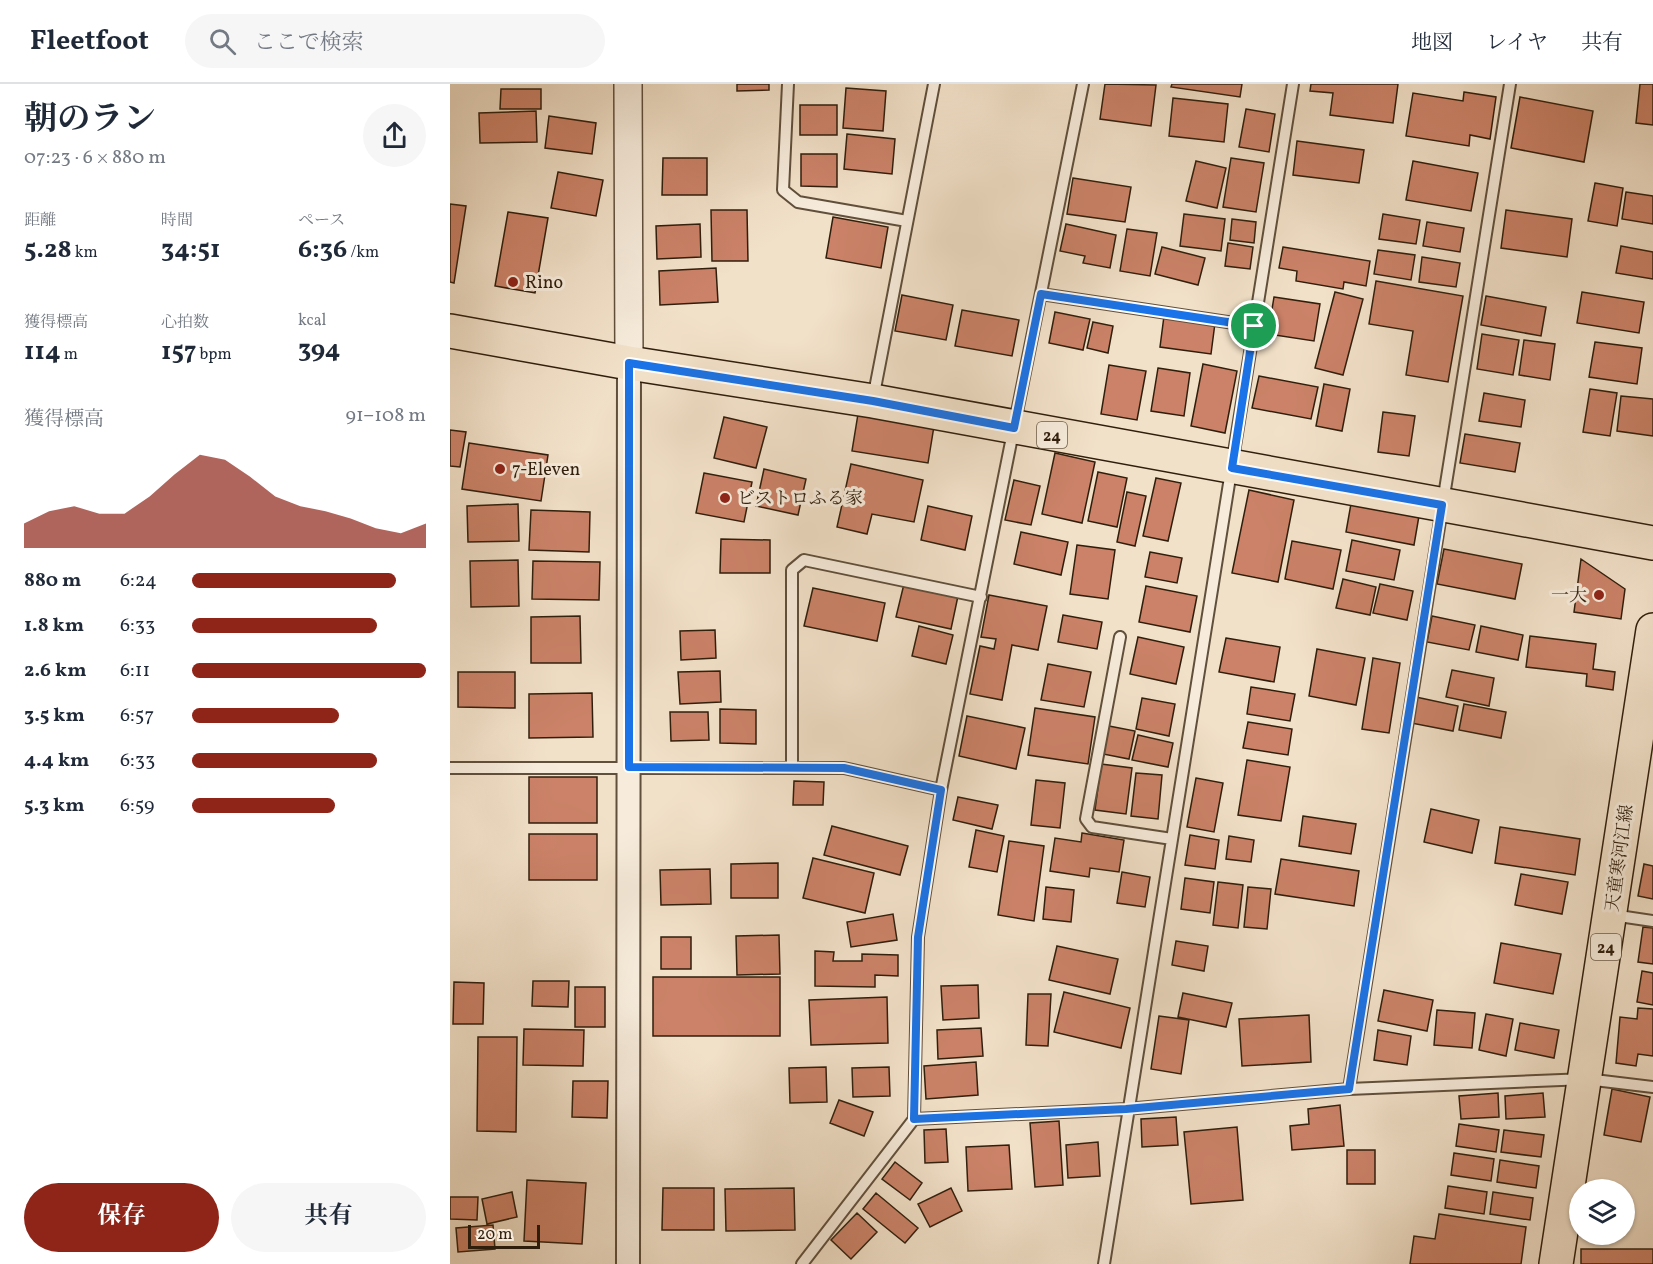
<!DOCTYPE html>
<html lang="ja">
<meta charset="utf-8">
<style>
body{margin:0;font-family:Vollkorn,"Noto Serif JP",serif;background:#f6f6f7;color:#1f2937;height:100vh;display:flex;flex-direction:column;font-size:22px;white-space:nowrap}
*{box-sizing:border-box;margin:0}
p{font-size:20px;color:#747a83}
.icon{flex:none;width:33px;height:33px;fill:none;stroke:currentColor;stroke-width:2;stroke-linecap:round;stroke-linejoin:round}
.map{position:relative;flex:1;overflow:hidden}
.panel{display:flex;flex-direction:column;background:#fff;width:450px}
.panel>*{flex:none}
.buttons{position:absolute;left:1119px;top:1095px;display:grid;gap:12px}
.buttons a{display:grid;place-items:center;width:66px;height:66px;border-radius:50%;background:#fff;box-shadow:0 2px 4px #0004;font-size:30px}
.scale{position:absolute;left:18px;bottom:15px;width:72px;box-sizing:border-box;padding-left:6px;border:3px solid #301e0c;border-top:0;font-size:16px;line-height:21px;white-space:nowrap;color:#301e0c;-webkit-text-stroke:4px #f7ecdc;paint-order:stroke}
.pin{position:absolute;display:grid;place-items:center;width:51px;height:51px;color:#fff;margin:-26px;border:3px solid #fff;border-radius:50%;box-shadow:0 2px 6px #0007}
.round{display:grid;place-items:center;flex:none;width:63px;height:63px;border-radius:32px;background:#f6f6f7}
.summary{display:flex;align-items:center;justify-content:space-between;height:102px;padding:0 24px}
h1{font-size:33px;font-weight:700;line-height:45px}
.stats{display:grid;grid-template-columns:repeat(3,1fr);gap:9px;height:102px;padding:6px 24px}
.stats div{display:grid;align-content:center}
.stats b{font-size:26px;font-weight:700}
.stats small{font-size:16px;font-weight:400}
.stats p{font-size:16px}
.chart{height:168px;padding:12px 24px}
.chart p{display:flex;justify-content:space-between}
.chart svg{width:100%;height:108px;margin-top:6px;fill:#8f2418;opacity:.7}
.primary-button{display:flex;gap:12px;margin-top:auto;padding:12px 24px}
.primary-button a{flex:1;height:69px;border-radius:36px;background:#8f2418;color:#fff;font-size:24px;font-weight:700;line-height:69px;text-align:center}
.primary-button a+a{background:#f6f6f7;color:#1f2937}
ul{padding:0 24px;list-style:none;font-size:20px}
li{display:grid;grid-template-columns:96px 72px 1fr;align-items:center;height:45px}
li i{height:15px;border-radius:8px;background:#8f2418}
header{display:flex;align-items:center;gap:36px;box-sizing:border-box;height:84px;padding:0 30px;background:#fff;border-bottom:2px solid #e0e1e3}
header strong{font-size:28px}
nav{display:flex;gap:33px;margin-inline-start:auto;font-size:21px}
.search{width:420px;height:54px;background:#f6f6f7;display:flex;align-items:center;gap:15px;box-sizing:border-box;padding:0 21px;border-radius:33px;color:#747a83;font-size:22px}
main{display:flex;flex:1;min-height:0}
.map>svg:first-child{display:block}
.building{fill:#cb8268;stroke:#301e0c;stroke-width:1.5}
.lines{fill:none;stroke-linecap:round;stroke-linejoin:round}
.service-casing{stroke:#604f3b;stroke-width:14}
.minor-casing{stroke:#604f3b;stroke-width:26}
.tertiary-casing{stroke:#604f3b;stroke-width:30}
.primary-casing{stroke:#301e0c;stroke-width:36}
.service{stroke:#f7ecdc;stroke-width:10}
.minor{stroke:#f7ecdc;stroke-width:22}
.tertiary{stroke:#f7ecdc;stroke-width:27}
.primary{stroke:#f2e1c9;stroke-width:33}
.route-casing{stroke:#fff;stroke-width:12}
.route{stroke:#1a73e8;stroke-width:8}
.poi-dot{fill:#8f2418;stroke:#f7ecdc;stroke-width:2}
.labels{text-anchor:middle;stroke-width:6;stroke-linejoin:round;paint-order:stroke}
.shield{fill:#f7ecdc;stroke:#6c5c4a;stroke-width:1.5}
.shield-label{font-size:16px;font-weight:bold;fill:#301e0c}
.poi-label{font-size:18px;fill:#301e0c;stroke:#f7ecdc;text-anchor:start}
.street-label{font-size:18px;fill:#301e0c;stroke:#f7ecdc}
</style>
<header>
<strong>Fleetfoot</strong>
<div class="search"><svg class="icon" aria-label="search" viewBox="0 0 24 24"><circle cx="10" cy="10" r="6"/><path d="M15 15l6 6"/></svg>ここで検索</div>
<nav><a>地図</a><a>レイヤ</a><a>共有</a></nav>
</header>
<main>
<section class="panel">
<div class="summary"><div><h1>朝のラン</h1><p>07:23 · 6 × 880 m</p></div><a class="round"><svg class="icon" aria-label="share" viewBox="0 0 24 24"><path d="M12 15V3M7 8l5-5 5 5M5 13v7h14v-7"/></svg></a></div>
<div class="stats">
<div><p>距離</p><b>5.28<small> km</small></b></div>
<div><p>時間</p><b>34:51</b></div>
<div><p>ペース</p><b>6:36<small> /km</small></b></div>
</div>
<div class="stats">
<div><p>獲得標高</p><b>114<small> m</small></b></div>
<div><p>心拍数</p><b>157<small> bpm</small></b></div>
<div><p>kcal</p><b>394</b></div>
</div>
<div class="chart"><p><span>獲得標高</span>91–108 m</p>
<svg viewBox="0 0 160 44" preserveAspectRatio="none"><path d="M0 44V34L10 29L20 27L30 30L40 30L50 23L60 14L70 6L80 8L90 15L100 23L110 27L120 29L130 32L140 36L150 38L160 34V44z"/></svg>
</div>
<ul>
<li><b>880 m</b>6:24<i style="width:87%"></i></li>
<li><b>1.8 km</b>6:33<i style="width:79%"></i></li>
<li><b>2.6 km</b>6:11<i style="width:100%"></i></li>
<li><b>3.5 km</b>6:57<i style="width:63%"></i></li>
<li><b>4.4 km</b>6:33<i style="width:79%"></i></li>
<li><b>5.3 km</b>6:59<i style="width:61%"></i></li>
</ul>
<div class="primary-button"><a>保存</a><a>共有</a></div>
</section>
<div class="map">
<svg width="1203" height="1180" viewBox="0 0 1203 1180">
<rect width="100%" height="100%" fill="#f2e1c9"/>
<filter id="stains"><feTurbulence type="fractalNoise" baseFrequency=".00333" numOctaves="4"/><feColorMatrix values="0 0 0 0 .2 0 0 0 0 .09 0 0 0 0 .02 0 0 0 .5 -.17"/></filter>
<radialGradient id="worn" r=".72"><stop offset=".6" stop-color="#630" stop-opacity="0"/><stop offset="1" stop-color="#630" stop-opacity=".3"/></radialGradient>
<path class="building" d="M287 0H319V6L287 7Z
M655 0 706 1 701 42 650 35Z
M722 0H792L790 13 721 3Z
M861 0H948L943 39 880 31 883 9 860 7Z
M1190 0H1203V41L1186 39Z
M396 4 436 7 433 47 393 44Z
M51 5H91V25H50Z
M1014 8 1046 13 1040 55 1020 51 1019 62 956 52 963 9 1013 17Z
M1070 13 1143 27 1134 78 1061 64Z
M723 14 778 20 774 58 719 52Z
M350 21H387V51H350Z
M796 25 825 30 819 68 789 63Z
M86 27 87 58 30 59 29 29Z
M99 32 146 39 142 70 95 64Z
M397 50 445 55 442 90 394 85Z
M847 57 914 66 909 99 843 91Z
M351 70H387V103L351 102Z
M213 74H257V111H212Z
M781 74 814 79 806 128 773 123Z
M746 77 776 84 767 124 736 117Z
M963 77 1028 89 1021 127 956 116Z
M108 88 153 96 146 132 101 124Z
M623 94 681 103 675 138 617 130Z
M1145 99 1173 104 1167 142 1138 137Z
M1176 108 1203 112V140L1172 135Z
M0 120 16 122 4 199 0 198Z
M261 126H297L298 177H262Z
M1056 126 1122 135 1117 173 1051 164Z
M58 128 98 134 85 209 45 202Z
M734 130 775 135 771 167 730 162Z
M933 130 970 136 966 160 929 155Z
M383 133 438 143 431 184 376 174Z
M782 135 806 138 804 159 780 156Z
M977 138 1014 144 1010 168 973 162Z
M250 140 251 173 207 175 206 142Z
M616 140 666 151 660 184 633 179 635 172 610 167Z
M677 145 707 149 700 192 670 187Z
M778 159 803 163 800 185 775 182Z
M1171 162 1203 168V195L1166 189Z
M712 163 755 174 748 201 705 190Z
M833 163 920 177 916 202 894 198 893 205 846 197 847 187 829 184Z
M928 166 965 171 961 196 924 190Z
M972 173 1010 179 1006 203 969 198Z
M266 184 268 218 210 221 209 187Z
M926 197 1013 212 998 298 956 291 963 247 919 240Z
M885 208 913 215 893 291 865 284Z
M1132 208 1194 218 1189 249 1127 239Z
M452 211 503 221 496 256 445 247Z
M1036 212 1096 223 1091 252 1031 241Z
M824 213 870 220 864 257 818 250Z
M512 226 569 236 562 272 505 262Z
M605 228 640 235 633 266 599 259Z
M714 232 765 239 761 270 710 263Z
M643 238 663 242 658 269 637 264Z
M1032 250 1069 256 1063 291 1027 285Z
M1074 256 1105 260 1100 296 1069 291Z
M1145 258 1192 264 1187 300 1139 293Z
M753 280 787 287 775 349 741 342Z
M659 281 696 287 687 336 651 330Z
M708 284 740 289 734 332 701 327Z
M809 292 868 303 861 335 802 324Z
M874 300 900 305 892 347 866 342Z
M1140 305 1167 309 1160 352 1133 348Z
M1034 309 1075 316 1071 343 1029 337Z
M1171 312 1203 315V352L1167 347Z
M933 328 965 332 959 372 928 368Z
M408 330 484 342 478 379 402 367Z
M274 333 317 343 306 384 264 374Z
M0 346 16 348 10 383 0 382Z
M1015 350 1070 359 1065 388 1010 379Z
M19 359 98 371 91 417 12 405Z
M605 369 645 378 632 439 592 430Z
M401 380 473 396 464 438 422 430 417 450 387 443Z
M314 385 356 395 348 431 306 422Z
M648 388 677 394 667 443 638 437Z
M254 389 302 398 294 438 246 429Z
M706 394 731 399 718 457 693 452Z
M564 396 590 402 581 441 555 436Z
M799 406 844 416 828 498 782 489Z
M677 408 696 412 685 462 667 458Z
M902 414 970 426 964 461 896 448Z
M68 420 69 457 18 458 17 422Z
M478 422 522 432 515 466 471 456Z
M81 426 140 428 139 468 79 466Z
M571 448 618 458 611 491 564 480Z
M271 455 320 456V489H270Z
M902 456 950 466 944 496 896 487Z
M842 457 891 466 883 505 835 495Z
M627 461 665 466 658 515 620 510Z
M994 465 1072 480 1065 515 987 500Z
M700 468 732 474 727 499 695 493Z
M1131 475 1175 505 1171 535 1124 528Z
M68 476 69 522 21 523 20 477Z
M83 477 150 478 149 516 82 515Z
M893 495 926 503 920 531 886 524Z
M454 500 508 512 501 545 446 533Z
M930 500 963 507 957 536 923 529Z
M696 502 747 512 740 548 689 538Z
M363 504 435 519 427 557 354 542Z
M539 511 597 522 588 566 562 561 552 616 520 610 530 562 544 565 546 555 531 553Z
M613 531 652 538 647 565 608 558Z
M130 532 131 579H81V533Z
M982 532 1025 541 1019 566 977 558Z
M469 542 503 551 496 580 462 572Z
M1031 542 1073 551 1068 576 1026 568Z
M265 546 266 574 231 576 230 547Z
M1080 552 1146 560 1143 585 1165 588 1163 606 1136 602 1137 590 1076 583Z
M688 553 734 563 726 600 680 590Z
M776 554 830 563 824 598 769 588Z
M867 565 915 574 906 621 859 612Z
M923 574 950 579 939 649 912 645Z
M598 580 641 588 634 623 591 616Z
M1002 586 1044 594 1039 622 996 613Z
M270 587 271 618 230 620 228 588Z
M8 588H65V624L8 623Z
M801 603 845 610 840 637 797 630Z
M142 609 143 653 79 654V610Z
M966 613 1008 622 1003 647 961 639Z
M692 614 725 620 719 652 686 645Z
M1014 620 1056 628 1051 654 1009 646Z
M585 624 645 633 638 680 578 671Z
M270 625 306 626V660L270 659Z
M220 628H258L259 656 221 657Z
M517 632 575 644 566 685 509 672Z
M798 638 842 645 838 671 793 664Z
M659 642 685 647 679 675 653 670Z
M688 651 723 659 718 683 682 676Z
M797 676 840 683 831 737 788 731Z
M651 680 682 684 676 730 645 726Z
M686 689 712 691 708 735 681 732Z
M79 693H147V739H79Z
M746 694 773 699 764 748 737 743Z
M586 696 615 699 610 744 581 741Z
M344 697 374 698 373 721H343Z
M508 713 548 721 542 745 503 736Z
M981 725 1029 736 1022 769 974 758Z
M853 732 906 740 901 770 849 762Z
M382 742 458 762 450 791 374 771Z
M1050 743 1130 755 1125 791 1045 779Z
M526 746 554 752 547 788 519 783Z
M632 749 674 756 669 788 640 784 639 793 600 787 605 754 631 758Z
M79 750H147V796H79Z
M740 751 769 756 765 785 735 781Z
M779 752 804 756 801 778 776 775Z
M559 757 594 762 584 837 548 831Z
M363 774 424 789 415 829 353 814Z
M831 775 909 787 904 822 825 810Z
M328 779V814H281V780Z
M1194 780 1203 782V815L1188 812Z
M260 785 261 820 211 821 210 786Z
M672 788 700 793 695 823 667 819Z
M1071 790 1118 798 1112 830 1065 821Z
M735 794 764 798 760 829 731 825Z
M768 798 793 801 788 844 763 841Z
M596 803 624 806 621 838 593 835Z
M798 803 821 805 817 845 794 843Z
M443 830 447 856 401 863 397 838Z
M1193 843 1203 844V880L1188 878Z
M329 851 330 890 287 891 286 852Z
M211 853H241V885H211Z
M726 857 758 862 754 887 722 881Z
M1051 859 1111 870 1103 910 1044 899Z
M607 862 668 875 660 910 599 896Z
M365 867 384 868 383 877H412V870L448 871V892L425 891V903L365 902Z
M1192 887 1203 889V921L1187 918Z
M203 893H330V952H203Z
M83 897H119L118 923 82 922Z
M4 898 34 899 33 940H3Z
M528 901 529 934 493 936 491 902Z
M125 903H155V943H125Z
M934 906 983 916 977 947 928 937Z
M614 908 680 924 671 964 604 948Z
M733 909 782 919 776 943 728 933Z
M578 910H601L598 962 576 961Z
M437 913 438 959 361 961 359 916Z
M1188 924 1203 925V972L1188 970 1186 982 1166 979 1170 933 1187 935Z
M987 926 1025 929 1022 964 984 961Z
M1036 930 1063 935 1056 972 1029 966Z
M859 931 861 978 792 982 789 935Z
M709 932 739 936 731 990 701 985Z
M1070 939 1109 946 1104 974 1065 966Z
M531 944 533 972 488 975 487 946Z
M74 945 134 946 133 982 73 981Z
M928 946 961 952 957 981 924 976Z
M28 953H67L66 1048 27 1047Z
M526 978 528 1011 476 1015 474 982Z
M376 983 377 1018 340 1019 339 984Z
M439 983 440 1012 403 1013 402 984Z
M123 997H158L157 1034 122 1033Z
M1162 1005 1200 1013 1191 1058 1154 1051Z
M1048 1009 1049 1033 1011 1035 1009 1012Z
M1093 1009 1095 1033 1056 1035 1055 1012Z
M389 1016 423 1028 414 1052 380 1039Z
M890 1021 894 1062 842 1066 840 1042 859 1040 858 1025Z
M726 1033 728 1061 692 1063 691 1035Z
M609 1037 613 1101 585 1103 580 1039Z
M1009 1040 1049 1046 1046 1068 1006 1062Z
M787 1043 793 1116 741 1120 734 1048Z
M496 1045 498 1078 475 1079 474 1046Z
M1054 1046 1094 1051 1091 1073 1051 1068Z
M648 1058 650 1092 618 1094 616 1061Z
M559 1061 562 1105 518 1107 516 1063Z
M897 1066H925V1100H897Z
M1004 1069 1044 1075 1041 1097 1001 1091Z
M1050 1076 1089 1082 1086 1104 1047 1098Z
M445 1078 472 1099 460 1116 432 1095Z
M77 1096 136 1099 132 1160 74 1157Z
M998 1102 1037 1108 1034 1130 995 1124Z
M213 1104H264V1146H212Z
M344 1104 345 1146 276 1147 275 1105Z
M501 1104 512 1127 480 1143 468 1120Z
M62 1108 67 1133 37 1140 32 1115Z
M1043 1108 1083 1114 1080 1136 1040 1130Z
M426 1109 468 1144 455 1159 413 1125Z
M0 1113H28L27 1136 0 1135Z
M407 1129 427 1148 401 1175 381 1156Z
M989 1130 1076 1143 1071 1180H960L964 1152 985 1155Z
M43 1141 45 1165 8 1168 6 1144Z
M1131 1165H1203V1180H1131Z"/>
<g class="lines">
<g class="service-casing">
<path id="service" d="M338 0 333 106 348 118 457 137
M591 210 804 242
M423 315 484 0
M670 553 636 735 642 743 722 755
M0 684H394L491 706
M342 684V486L354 476 531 513
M1162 831 1203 837
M899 1005 1060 0
M464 1035 468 853 491 706 633 0
M352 1180 464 1035 676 1025 899 1005 1136 995 1203 1003
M654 1180 843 0"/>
</g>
<g class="minor-casing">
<path id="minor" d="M178 1180 179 279"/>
</g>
<g class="tertiary-casing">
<path id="tertiary" d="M178 0 179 279"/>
</g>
<g class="primary-casing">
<path id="primary" d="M0 247 179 279 423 317 1203 459
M1106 1180 1203 546"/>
</g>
<use href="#service" class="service"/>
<use href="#minor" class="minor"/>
<use href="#tertiary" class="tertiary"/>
<use href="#primary" class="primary"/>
</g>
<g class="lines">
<g class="route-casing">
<path id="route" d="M591 210 804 242 782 384 992 421 899 1005 676 1025 464 1035 468 853 491 706 394 684 179 683V279L423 317 564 344Z"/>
</g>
<use href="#route" class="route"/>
</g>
<g class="poi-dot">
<circle cx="63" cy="198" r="6"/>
<circle cx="50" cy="385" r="6"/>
<circle cx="275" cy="414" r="6"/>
<circle cx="1149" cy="511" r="6"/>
</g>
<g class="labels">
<g class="shield">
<rect x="587" y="338" width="30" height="26" rx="4.5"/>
<rect x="1141" y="850" width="30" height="26" rx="4.5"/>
</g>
<g class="shield-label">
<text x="602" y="357">24</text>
<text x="1156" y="869">24</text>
</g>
<g class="poi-label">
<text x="75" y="204">Rino</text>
<text x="62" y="391">7-Eleven</text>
<text x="287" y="420">ビストロふる家</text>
<text x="1137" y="517" text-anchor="end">一大</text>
</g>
<g class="street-label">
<text transform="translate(1169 774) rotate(-82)" y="6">天童寒河江線</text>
</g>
</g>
<rect width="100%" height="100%" filter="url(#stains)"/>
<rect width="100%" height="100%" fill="url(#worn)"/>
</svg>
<div class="buttons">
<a><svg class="icon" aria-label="layers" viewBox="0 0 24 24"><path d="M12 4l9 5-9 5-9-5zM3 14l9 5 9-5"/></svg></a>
</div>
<div class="scale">20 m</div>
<div class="pin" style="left:804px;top:242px;background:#1e9e55"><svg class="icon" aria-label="arrive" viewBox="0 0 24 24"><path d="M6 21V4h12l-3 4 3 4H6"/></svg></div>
</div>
</main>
